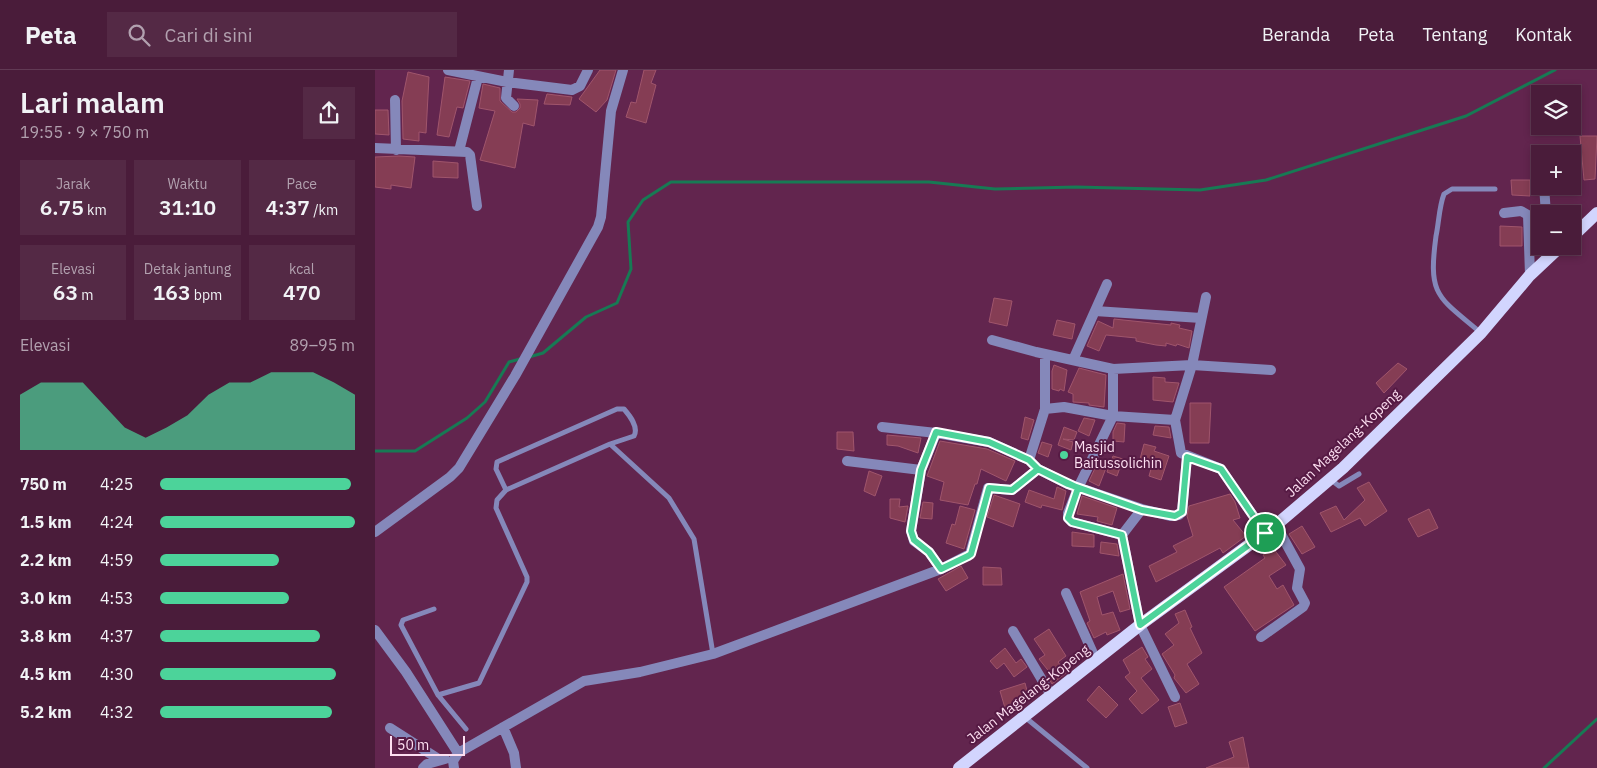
<!DOCTYPE html>
<html lang="id">
<meta charset="utf-8">
<style>
body{margin:0;font-family:"IBM Plex Sans",sans-serif;background:#542945;color:#f1f3f6;height:100vh;display:flex;flex-direction:column;font-size:19px;white-space:nowrap}
*{box-sizing:border-box;margin:0}
p{font-size:16px;color:#b2a1af}
.icon{flex:none;width:28px;height:28px;fill:none;stroke:currentColor;stroke-width:2;stroke-linecap:round;stroke-linejoin:round}
.map{position:relative;flex:1;overflow:hidden}
.sheet{display:flex;flex-direction:column;background:#4a1c3a;width:375px}
.sheet>*{flex:none}
.controls{position:absolute;left:1156px;top:15px;display:grid;gap:10px}
.controls a{display:grid;place-items:center;width:50px;height:50px;border-radius:0px;background:#4a1c3a;box-shadow:0 2px 8px #0003,0 0 0 1px #613a54;font-size:25px}
.scale{position:absolute;left:15px;bottom:12px;width:75px;box-sizing:border-box;padding-left:5px;border:2px solid #fddff1;border-top:0;font-size:14px;line-height:18px;white-space:nowrap;color:#fddff1;-webkit-text-stroke:4px #561a44;paint-order:stroke}
.pin{position:absolute;display:grid;place-items:center;width:42px;height:42px;color:#fff;margin:-21px;border:2px solid #fff;border-radius:50%;box-shadow:0 1px 5px #0007}
.round{display:grid;place-items:center;flex:none;width:52px;height:52px;border-radius:0px;background:#542945}
.summary{display:flex;align-items:center;justify-content:space-between;height:85px;padding:0 20px}
h1{font-size:28px;font-weight:600;line-height:38px}
.figures{display:grid;grid-template-columns:repeat(3,1fr);gap:8px;height:85px;padding:5px 20px}
.figures div{display:grid;align-content:center;border-radius:0px;background:#542945;text-align:center}
.figures b{font-size:21px;font-weight:600}
.figures small{font-size:14px;font-weight:400}
.figures p{font-size:14px}
.chart{height:140px;padding:10px 20px}
.chart p{display:flex;justify-content:space-between}
.chart svg{width:100%;height:90px;margin-top:5px;fill:#4cd39a;opacity:.7}
ul{padding:0 20px;list-style:none;font-size:16px}
li{display:grid;grid-template-columns:80px 60px 1fr;align-items:center;height:38px}
li i{height:12px;border-radius:6px;background:#4cd39a}
header{display:flex;align-items:center;gap:30px;box-sizing:border-box;height:70px;padding:0 25px;background:#4a1c3a;border-bottom:1px solid #613a54}
header strong{font-size:24px}
nav{display:flex;gap:28px;margin-inline-start:auto;font-size:18px}
.search{width:350px;height:45px;background:#542945;display:flex;align-items:center;gap:12px;box-sizing:border-box;padding:0 18px;border-radius:0px;color:#b2a1af;font-size:19px}
main{display:flex;flex:1;min-height:0}
.map>svg:first-child{display:block}
.lines{fill:none;stroke-linecap:round;stroke-linejoin:round}
.stream{stroke:#177a54;stroke-width:3}
.building{fill:#853d54;stroke:#a0556c}
.lane{stroke:#8588ba;stroke-width:5}
.street{stroke:#8588ba;stroke-width:10}
.primary{stroke:#d2d5fe;stroke-width:12}
.route-casing{stroke:#fff;stroke-width:10}
.route{stroke:#4cd39a;stroke-width:6}
.poi-dot{fill:#4cd39a;stroke:#561a44;stroke-width:2}
.labels{text-anchor:middle;stroke-width:4;stroke-linejoin:round;paint-order:stroke}
.street-label{font-size:14px;fill:#fddff1;stroke:#561a44}
.poi-label{font-size:14px;fill:#fddff1;stroke:#561a44;text-anchor:start}
</style>
<header>
<strong>Peta</strong>
<div class="search"><svg class="icon" aria-label="search" viewBox="0 0 24 24"><circle cx="10" cy="10" r="6"/><path d="M15 15l6 6"/></svg>Cari di sini</div>
<nav><a>Beranda</a><a>Peta</a><a>Tentang</a><a>Kontak</a></nav>
</header>
<main>
<section class="sheet">
<div class="summary"><div><h1>Lari malam</h1><p>19:55 · 9 × 750 m</p></div><a class="round"><svg class="icon" aria-label="share" viewBox="0 0 24 24"><path d="M12 15V3M7 8l5-5 5 5M5 13v7h14v-7"/></svg></a></div>
<div class="figures">
<div><p>Jarak</p><b>6.75<small> km</small></b></div>
<div><p>Waktu</p><b>31:10</b></div>
<div><p>Pace</p><b>4:37<small> /km</small></b></div>
</div>
<div class="figures">
<div><p>Elevasi</p><b>63<small> m</small></b></div>
<div><p>Detak jantung</p><b>163<small> bpm</small></b></div>
<div><p>kcal</p><b>470</b></div>
</div>
<div class="chart"><p><span>Elevasi</span>89–95 m</p>
<svg viewBox="0 0 160 44" preserveAspectRatio="none"><path d="M0 44V17L10 11L20 11L30 11L40 22L50 33L60 38L70 33L80 27L90 17L100 11L110 11L120 6L130 6L140 6L150 11L160 17V44z"/></svg>
</div>
<ul>
<li><b>750 m</b>4:25<i style="width:98%"></i></li>
<li><b>1.5 km</b>4:24<i style="width:100%"></i></li>
<li><b>2.2 km</b>4:59<i style="width:61%"></i></li>
<li><b>3.0 km</b>4:53<i style="width:66%"></i></li>
<li><b>3.8 km</b>4:37<i style="width:82%"></i></li>
<li><b>4.5 km</b>4:30<i style="width:90%"></i></li>
<li><b>5.2 km</b>4:32<i style="width:88%"></i></li>
</ul>
</section>
<div class="map">
<svg width="1222" height="698" viewBox="0 0 1222 698">
<rect width="100%" height="100%" fill="#62254e"/>
<g class="lines">
<path class="stream" d="M154 287 168 283 211 247 242 233 256 199 253 152 268 130 296 112H554L620 119 701 117 825 120 891 110 1091 46 1180 0
M0 381H40L92 348 110 332 134 292 145 289
M1169 698 1222 649"/>
</g>
<path class="building" d="M225 0H241L232 30 221 42 204 29Z
M269 0H281L276 13 281 15 271 53 251 47 256 32 261 33Z
M33 2 54 7 51 63 44 62V71L28 69 27 31Z
M70 7 95 11 88 38 82 37 74 67 62 65Z
M108 14 125 18V31L137 42H141L145 38V34L142 29 163 30 159 56 148 53 140 98 105 90 120 41 104 38Z
M172 24 197 27 195 35 169 34Z
M0 40H13L14 65 0 64Z
M1205 66H1222L1220 109 1209 110Z
M24 86 40 87 36 118 16 115V119L0 117V87Z
M58 91 83 93V108L58 107Z
M1136 110H1155V126L1137 125Z
M1125 156 1147 157V176H1125Z
M619 228 637 231 632 256 614 252Z
M739 249 796 255V253L805 255 804 258 817 261 814 278 802 274 801 276 791 273V276L781 275 761 271V268L731 265 724 281 712 276 723 251 738 258Z
M682 250 700 254 697 269 678 265Z
M1023 293 1032 299 1009 323 1001 313Z
M679 295 692 300 689 321 685 319 684 321 677 319V301Z
M704 298 731 305 729 337 714 335V333L698 332V324L693 322Z
M778 307 790 308V312L804 313 798 332 778 330Z
M815 333H836L834 373H815Z
M650 347 659 350 653 370 646 368Z
M709 348 720 350 714 366 703 361Z
M742 353 750 354 749 372 738 371V362Z
M780 356 794 357 796 368 778 365Z
M689 357 702 362 699 370 688 369 698 372 696 380 683 375Z
M462 362H478L479 381 462 379Z
M512 365 546 368 543 383 523 376 512 375Z
M565 371 612 379 640 391 631 411 606 399 602 414H600L593 435 565 430 569 412 552 406Z
M667 372 677 375 673 387 663 383Z
M769 374 781 377 779 381 794 386 786 410 774 406 778 392 765 389Z
M738 386 748 389 742 406 732 402Z
M722 394 731 398 724 416 714 411Z
M494 401 507 406 500 426 489 421Z
M994 412 1012 441 990 456 985 448 956 462 945 443 961 436 969 450 990 430 982 418Z
M682 417 691 421 687 440 667 435 666 438 650 432 654 420 679 429Z
M855 424 860 432 865 448 858 450 871 466 848 483 845 478 781 512 774 496 802 482 798 476 818 466 812 446 814 436Z
M619 425 645 434 638 457 612 447Z
M707 426 742 438 737 455 722 451 723 447 702 444Z
M515 429H525L524 437 533 436 530 452 515 448Z
M548 432 558 433 557 449 545 448Z
M585 436 600 440 589 479 571 473 577 454 580 455Z
M1054 439 1063 458 1043 467 1033 449Z
M927 456 940 477 927 484 914 464Z
M697 462 719 465V477L697 476Z
M726 472 742 474 744 486 725 483Z
M898 478 911 495 894 506 902 519 908 515 919 535 880 561 849 517 890 488 888 485Z
M586 496 593 508 571 521 563 509Z
M608 497 626 498 627 515H608Z
M748 504 755 539 745 542 738 521 722 527 727 545 738 542 745 560 732 565 731 562 719 568 712 553 715 551 705 522Z
M810 540 817 557 815 558 827 583 812 594 824 614 811 623 799 608 800 605 787 584 799 575 790 564 804 553 800 544Z
M674 559 691 586 683 592 691 603 677 614 673 607 676 604 664 589 670 585 659 569Z
M767 577 773 587 770 589 777 599 766 608 784 630 767 644 754 629 762 621 750 607 755 603 748 590Z
M630 578 641 593 646 589 652 597 639 607 629 593 622 599 615 591Z
M650 613 654 628 642 631 643 635 630 638 625 621Z
M724 616 743 635 731 648 712 630Z
M805 633 812 653 800 657 793 637Z
M868 667 874 698H831L859 687 854 672Z"/>
<g class="lines">
<path class="lane" d="M1106 263C1062 226 1053 226 1061 166 1064 152 1064 137 1069 124L1077 119H1120
M955 409 964 416 984 404
M131 420 121 399 122 392 242 339H249C255 346 264 357 259 366L235 374
M59 539 28 550 26 555 63 625 91 659
M63 625 104 613 152 512V507L121 438 122 430 131 420 235 374 294 428 319 469 338 584
M651 648 712 698"/>
<path class="street" d="M73 0 132 12 197 20 205 16 213 0
M134 0 131 28 139 36
M20 30 21 80
M0 78 92 82 95 85 102 136
M84 81 103 7
M1169 116 1171 144
M1129 143 1146 141 1153 145 1155 205
M831 227 817 295 800 350 806 383 846 399 890 463
M720 241 826 248
M617 270 661 282 738 299
M698 290 732 214
M670 339V284
M507 357 561 363 614 372 654 390 663 399 693 414 767 439 795 446 804 445 807 442 812 387
M654 390 670 339 689 337 738 346 800 350
M472 391 546 400
M0 462 75 407 84 398 140 306 223 157 226 147 236 41 248 0
M747 465 767 439
M566 499 595 484 613 418 637 420 663 399
M691 523 721 590
M0 560 31 602 83 683
M638 561 676 625
M886 567 928 537 930 533 922 518 925 499 901 455
M800 627 765 555 747 465 697 452 693 448V443L703 418 738 346V299L817 295 896 300
M128 657 139 683 141 698
M15 658 65 690
M48 698 52 694 70 689
M79 698 78 691 83 683 209 611 265 602 338 584 566 499 554 482 539 471 536 461 546 400 561 363"/>
<path class="primary" d="M1198 166 1222 143
M584 698 765 555 901 455 968 398 1106 263 1155 205 1186 176"/>
</g>
<g class="lines">
<g class="route-casing">
<path id="route" d="M890 463 846 399 812 387 807 442 800 446 767 440 693 414 663 399 637 420 614 418 596 484 593 486 566 499 554 482 539 470 536 461 546 400 561 362 614 372 654 390 663 399 703 418 693 448 697 452 747 465 765 555 890 463"/>
</g>
<use href="#route" class="route"/>
</g>
<circle class="poi-dot" cx="689" cy="385" r="5"/>
<g class="labels">
<g class="street-label">
<text transform="translate(968 373) rotate(-43)" y="5">Jalan Magelang-Kopeng</text>
<text transform="translate(653 624) rotate(-38)" y="5">Jalan Magelang-Kopeng</text>
</g>
<g class="poi-label">
<text x="699" y="382">Masjid<tspan x="699" dy="16">Baitussolichin</tspan></text>
</g>
</g>
</svg>
<div class="controls">
<a><svg class="icon" aria-label="layers" viewBox="0 0 24 24"><path d="M12 4l9 5-9 5-9-5zM3 14l9 5 9-5"/></svg></a>
<a>+</a>
<a>−</a>
</div>
<div class="scale">50 m</div>
<div class="pin" style="left:890px;top:463px;background:#1e9e55"><svg class="icon" aria-label="arrive" viewBox="0 0 24 24"><path d="M6 21V4h12l-3 4 3 4H6"/></svg></div>
</div>
</main>
